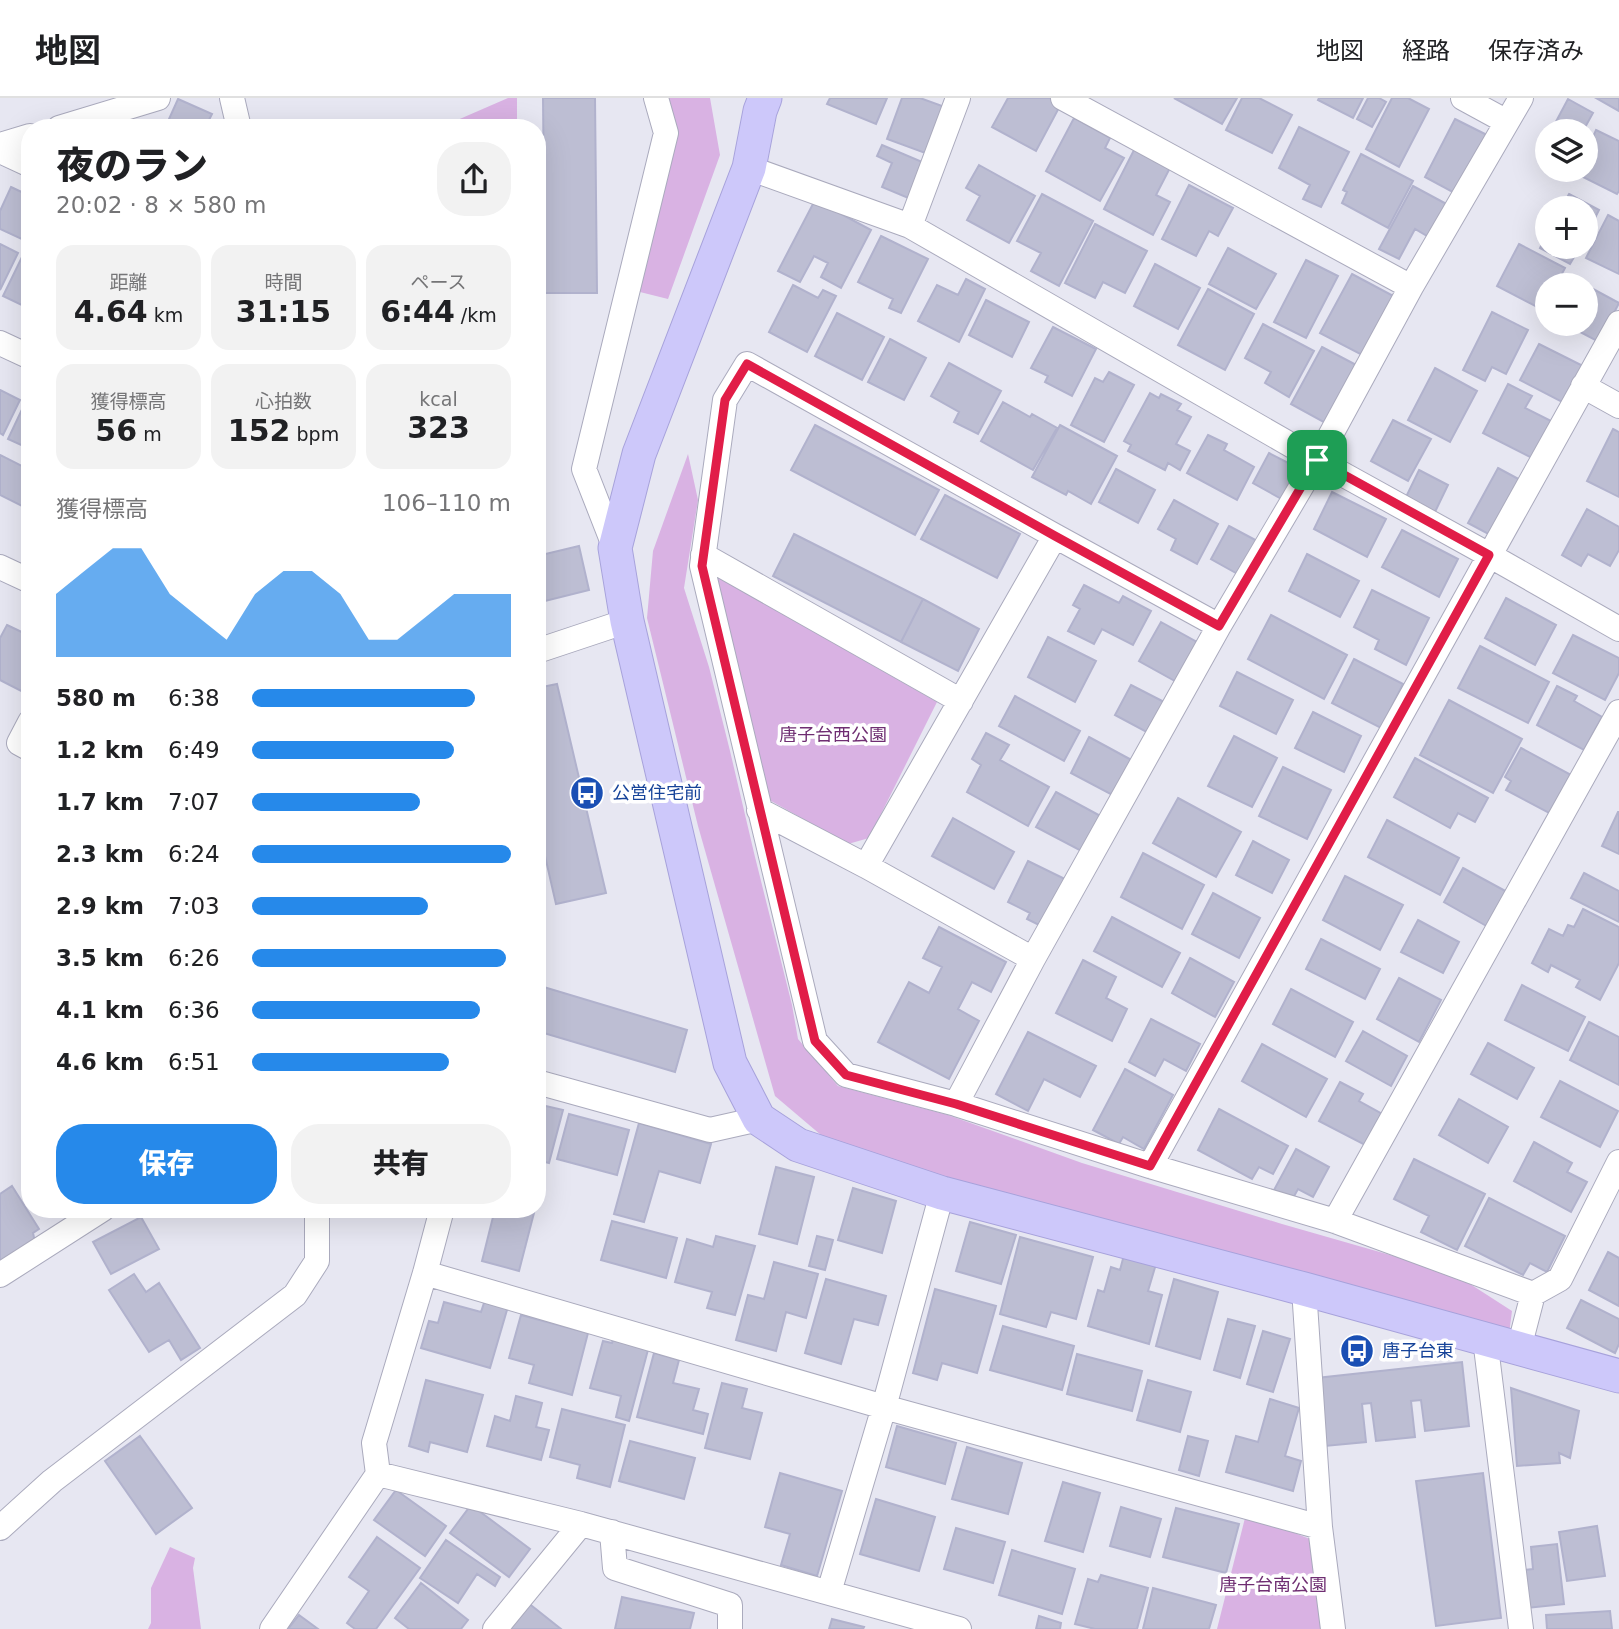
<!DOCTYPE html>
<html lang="ja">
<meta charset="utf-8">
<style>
body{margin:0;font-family:"DejaVu Sans","Noto Sans JP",sans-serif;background:#f2f2f2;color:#202124;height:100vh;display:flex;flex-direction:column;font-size:26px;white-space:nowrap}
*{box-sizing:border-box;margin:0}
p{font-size:23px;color:#757577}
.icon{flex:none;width:38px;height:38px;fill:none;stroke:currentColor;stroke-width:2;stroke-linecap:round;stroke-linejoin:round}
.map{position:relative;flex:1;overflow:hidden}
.panel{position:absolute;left:21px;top:21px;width:525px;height:1099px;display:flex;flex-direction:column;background:#fff;border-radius:28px;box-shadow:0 7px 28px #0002}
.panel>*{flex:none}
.tools{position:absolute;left:1535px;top:21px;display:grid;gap:14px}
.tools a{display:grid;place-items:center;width:63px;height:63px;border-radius:50%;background:#fff;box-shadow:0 7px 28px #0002;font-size:35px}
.pin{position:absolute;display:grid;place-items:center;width:60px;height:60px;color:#fff;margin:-30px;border-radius:14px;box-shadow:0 4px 10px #0006}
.round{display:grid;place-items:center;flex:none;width:74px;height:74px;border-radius:28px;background:#f2f2f2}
.headline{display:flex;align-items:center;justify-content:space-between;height:119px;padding:0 35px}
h1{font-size:38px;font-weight:800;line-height:52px}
.figures{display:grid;grid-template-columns:repeat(3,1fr);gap:10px;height:119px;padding:7px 35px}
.figures div{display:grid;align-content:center;border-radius:18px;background:#f2f2f2;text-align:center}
.figures b{font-size:30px;font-weight:800}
.figures small{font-size:19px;font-weight:400}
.figures p{font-size:19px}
.chart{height:196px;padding:14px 35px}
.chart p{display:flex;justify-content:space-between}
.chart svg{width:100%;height:126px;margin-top:7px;fill:#2689ea;opacity:.7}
.button{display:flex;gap:14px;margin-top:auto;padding:14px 35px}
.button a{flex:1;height:80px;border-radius:28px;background:#2689ea;color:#fff;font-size:28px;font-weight:800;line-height:80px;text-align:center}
.button a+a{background:#f2f2f2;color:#202124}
ul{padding:0 35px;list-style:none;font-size:23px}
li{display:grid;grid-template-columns:112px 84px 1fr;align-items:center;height:52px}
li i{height:18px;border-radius:9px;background:#2689ea}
header{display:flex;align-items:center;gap:42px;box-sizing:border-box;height:98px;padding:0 35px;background:#fff;border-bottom:2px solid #e0e0e0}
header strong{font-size:33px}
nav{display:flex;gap:38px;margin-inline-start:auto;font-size:24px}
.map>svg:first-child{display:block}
.green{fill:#d9b2e3}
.building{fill:#bdbed3;stroke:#b1b2cd;stroke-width:2}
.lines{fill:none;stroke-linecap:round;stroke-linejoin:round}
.street-casing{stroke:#aaaabd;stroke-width:26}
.secondary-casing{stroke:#a7a2db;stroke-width:35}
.street{stroke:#fff;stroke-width:24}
.secondary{stroke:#cdc8fa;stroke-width:33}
.route-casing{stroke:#fff;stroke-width:14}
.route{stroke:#e11d48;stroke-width:9}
.labels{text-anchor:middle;stroke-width:7;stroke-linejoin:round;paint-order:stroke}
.park-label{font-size:18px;fill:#6f2e72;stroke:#fff}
.transit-label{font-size:18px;fill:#164399;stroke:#fff;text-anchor:start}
</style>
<header>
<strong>地図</strong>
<nav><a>地図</a><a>経路</a><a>保存済み</a></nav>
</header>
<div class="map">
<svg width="1619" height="1531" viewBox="0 0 1619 1531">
<rect width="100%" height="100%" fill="#e7e7f2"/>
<path class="green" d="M508 0H517V30H439Z
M665 0H710L720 57 668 201 640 194 674 30Z
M688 356 698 402 684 490 709 569 730 653 755 759 792 907 798 941 838 988 948 1017 1082 1065 1282 1126 1453 1175 1512 1213 1509 1236 918 1074 828 1043 775 998 698 728 647 520 653 453Z
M717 479 937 604 869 740 848 746 764 699Z
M1246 1416 1310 1441 1323 1531H1217Z
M170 1449 195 1460 193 1470 201 1531H148L151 1525V1490Z"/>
<path class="building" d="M543 0H595L597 195H545Z
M830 0H887L876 26 827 6Z
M902 0H920L945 9 928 56 887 41Z
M1008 0H1050L1061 6 1036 53 992 29Z
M1174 0H1237L1222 26Z
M1242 0H1259L1292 17 1272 55 1226 32Z
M1319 0H1363L1353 20 1318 2Z
M1368 0H1379L1386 4 1372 29 1357 21Z
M1392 0H1408L1429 11 1399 69 1366 51Z
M1596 0H1619V13Z
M178 1 212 16 205 30H165Z
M1568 1 1593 15 1583 33H1551Z
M1074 20 1110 40 1105 50 1124 60 1100 103 1046 73Z
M1455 21 1491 39 1460 98 1425 79Z
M1299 29 1349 54 1321 109 1303 101 1310 87 1279 70Z
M1596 32 1619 43V93L1617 96 1575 75 1576 72H1586V54Z
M882 47 927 66 913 102 882 89 892 65 877 58Z
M1135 50 1171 68 1156 97 1170 104 1153 137 1104 111Z
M1361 56 1413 83 1388 130 1342 105 1347 94 1343 92Z
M979 67 1035 98 1009 145 967 122 980 98 966 90Z
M1189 87 1233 110 1218 138 1209 133 1196 158 1162 141Z
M1413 88 1452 109 1434 142 1415 131 1399 161 1379 151Z
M11 89 30 98V136L26 143 0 131V113Z
M1042 96 1093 123 1059 188 1031 173 1041 155 1017 143Z
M1569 96 1599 112 1586 138V110H1561Z
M815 102 871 132 841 190 821 179 828 165 814 158 800 184 778 173Z
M1608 117 1619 123V176L1586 160Z
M1095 126 1147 153 1125 195 1103 184 1095 200 1065 185Z
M1547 136V149H1580L1570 166 1540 150Z
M881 138 928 161 901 215 889 210 893 201 858 184Z
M0 146 18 155 0 192Z
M1519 146 1565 170 1556 187H1547V204L1543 212 1497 188Z
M1228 150 1276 176 1256 211 1209 186Z
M22 159 30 162V211L3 198Z
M1306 162 1338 178 1306 240 1274 224Z
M1155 166 1200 190 1178 231 1134 208Z
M1352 176 1397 200 1366 259 1320 235Z
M1569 178 1619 205 1599 244 1565 226H1586V187H1564Z
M966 181 985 191 959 244 918 223 937 187 958 197Z
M793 187 818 200 823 192 836 198 807 254 769 234Z
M1208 191 1254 216 1225 272 1178 247Z
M986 202 1029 224 1012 259 969 237Z
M1492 214 1528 232 1506 276 1492 269 1485 283 1463 272Z
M837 215 884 239 862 282 815 258Z
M1263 226 1314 253 1289 299 1265 285 1271 274 1245 260Z
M1053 229 1096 251 1072 298 1045 284 1048 278 1031 270Z
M890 241 926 260 904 302 868 284Z
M1539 246 1585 269 1566 306 1520 282Z
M1322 249 1360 269 1329 327 1291 306Z
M949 265 1001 293 978 336 954 324 959 314 931 298Z
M1435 270 1477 293 1450 344 1408 322Z
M1109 274 1134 287 1104 344 1071 327 1095 280 1103 284Z
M1508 286 1532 298 1525 310 1551 323 1532 360 1483 335Z
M0 292 20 302 3 337 0 335Z
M1150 295 1159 300 1161 296 1181 306 1177 312 1191 319 1176 346 1190 353 1180 372 1168 365 1165 372 1128 353 1131 347 1124 343Z
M1003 304 1030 319 1032 316 1057 330 1033 372 981 343Z
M25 305 30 307V351L8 341Z
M1393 322 1431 341 1408 383 1371 363Z
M815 327 939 392 915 437 791 372Z
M1060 327 1117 358 1091 406 1068 393 1066 397 1032 379Z
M1613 331 1619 334V399L1587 383Z
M1208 337 1227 346 1224 352 1254 369 1237 402 1187 375Z
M1269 355 1302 372 1285 403 1253 385Z
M0 357 30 372V392L22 408 0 397Z
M1498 370 1524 384 1494 439 1468 425Z
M1116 371 1155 392 1138 425 1099 404Z
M1419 372 1448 387 1434 416 1405 401Z
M1332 394 1386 421 1367 459 1314 431Z
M945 397 1020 436 997 480 921 441Z
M1174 402 1218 426 1197 466 1171 452 1176 441 1158 431Z
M1587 411 1619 429V452L1610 468 1588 456 1581 468 1562 457Z
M1229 428 1261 445 1243 479 1211 461Z
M1402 432 1458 461 1439 499 1382 469Z
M794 436 923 501 901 544 773 478Z
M579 448 589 492 537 505V458Z
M1307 456 1359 483 1340 519 1289 493Z
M1084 487 1119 505 1123 498 1151 513 1133 547 1102 531 1094 546 1068 533 1080 511 1073 507Z
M1372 492 1429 520 1406 567 1375 551 1379 542 1354 529Z
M1506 500 1556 527 1535 567 1485 540Z
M923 501 979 531 958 573 901 544Z
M1271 517 1347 557 1324 601 1248 561Z
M1161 524 1204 548 1182 587 1139 563Z
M7 527 30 538V591L27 596 0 582V540Z
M1573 537 1619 560V575L1605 602 1553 575Z
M1048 539 1096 563 1075 604 1028 579Z
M1480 548 1549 584 1528 625 1458 590Z
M1354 561 1403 586 1381 630 1332 605Z
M1237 574 1293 602 1276 636 1220 608Z
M557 586 606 795 556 806 537 723V590Z
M1131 587 1170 607 1154 638 1115 617Z
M1557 588 1577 598 1574 603 1602 619 1584 652 1537 627Z
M1015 598 1080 633 1064 663 999 628Z
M1449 602 1522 641 1493 695 1420 657Z
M1313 614 1361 638 1344 674 1295 650Z
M986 635 1009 647 1000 662 1049 689 1028 728 967 694 981 667 972 661Z
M1234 638 1277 660 1252 709 1208 688Z
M1089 639 1137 665 1118 700 1071 675Z
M1521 650 1571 677 1551 716 1506 692 1511 683 1505 679Z
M1415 660 1488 700 1475 724 1458 715 1450 730 1394 699Z
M1283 669 1331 692 1307 741 1259 718Z
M1056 694 1106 721 1087 756 1036 729Z
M1178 700 1241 734 1216 779 1153 745Z
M1618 714H1619V756L1602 748Z
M953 720 1014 754 994 791 932 758Z
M1387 722 1459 760 1440 797 1368 759Z
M1253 743 1289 762 1272 795 1236 777Z
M1143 755 1204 787 1182 831 1121 799Z
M1028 763 1071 784 1047 831 1027 821 1030 815 1008 804Z
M1463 770 1509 795 1490 830 1444 804Z
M1584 775 1619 793V824L1571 800Z
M1345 778 1403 807 1380 852 1323 822Z
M1213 795 1260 820 1239 860 1192 836Z
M1583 811 1619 829V865L1600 902 1576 889 1580 882 1551 867 1548 874 1532 865 1549 831 1563 838 1568 827 1574 829Z
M1112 819 1180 855 1162 889 1094 853Z
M1418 822 1459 844 1443 875 1401 854Z
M939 829 1006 864 991 894 972 884 958 911 979 923 949 981 878 944 909 884 929 895 942 869 923 860Z
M1321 841 1380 871 1365 901 1306 871Z
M1190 860 1234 884 1215 919 1172 895Z
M1083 862 1116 879 1106 900 1127 911 1112 943 1056 915Z
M1399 880 1441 902 1419 944 1377 921Z
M537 887 687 932 675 974 537 933Z
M1522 887 1585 919 1568 953 1505 922Z
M1291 891 1353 924 1335 959 1273 926Z
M1151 921 1200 946 1186 973 1164 961 1155 978 1129 964Z
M1589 924 1619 939V987L1570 962Z
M1363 933 1407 958 1391 988 1346 963Z
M1028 934 1096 968 1080 999 1044 981 1028 1013 996 996Z
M1488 945 1534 970 1517 1001 1471 976Z
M1262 946 1327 981 1306 1019 1242 983Z
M1125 971 1173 997 1144 1051 1123 1039 1119 1046 1093 1032Z
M1560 983 1618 1013 1600 1049 1541 1019Z
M1340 984 1363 996 1359 1003 1384 1017 1367 1048 1319 1023Z
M1459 1001 1508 1029 1488 1065 1439 1037Z
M537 1006 563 1012 549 1065 537 1062Z
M1219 1011 1288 1048 1273 1076 1259 1069 1252 1081 1198 1052Z
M569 1016 629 1032 617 1077 557 1061Z
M639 1025 711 1046 700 1085 659 1073 644 1124 614 1116Z
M1534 1044 1572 1065 1567 1074 1587 1084 1571 1114 1514 1083Z
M1296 1051 1329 1069 1313 1099 1298 1091 1292 1102 1274 1092Z
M1414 1061 1485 1096 1457 1152 1421 1134 1429 1118 1394 1101Z
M776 1069 814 1079 797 1146 759 1136Z
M12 1088 39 1131 33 1135 35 1144 0 1166V1096Z
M853 1090 896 1103 882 1155 838 1142Z
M1489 1100 1565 1138 1547 1174 1530 1165 1523 1177 1465 1148Z
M495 1111H535L519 1173 482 1163Z
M141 1119 159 1151 111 1176 93 1144Z
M612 1123 677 1140 666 1180 601 1162Z
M970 1124 1016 1137 1001 1186 956 1173Z
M716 1138 755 1148 735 1217 707 1210 712 1194 675 1184 687 1141 713 1149Z
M817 1138 833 1142 825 1172 809 1168Z
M1020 1139 1093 1159 1076 1221 1051 1214 1046 1229 1000 1216Z
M1608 1154 1619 1160V1208L1589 1192Z
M1124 1157 1156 1166 1148 1193 1162 1197 1149 1246 1088 1228 1098 1192 1104 1194 1111 1169 1120 1172Z
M774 1164 818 1176 806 1220 786 1214 776 1253 736 1242 748 1197 764 1201Z
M134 1176 146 1194 159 1185 200 1250 181 1262 169 1242 149 1254 109 1192Z
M826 1181 886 1198 878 1227 854 1221 841 1266 805 1255Z
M1174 1181 1218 1194 1200 1261 1156 1248Z
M935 1191 996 1208 977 1275 942 1265 937 1282 913 1275Z
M486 1199 509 1205 490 1270 421 1250 429 1223 438 1225 444 1204 481 1214Z
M1581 1202 1619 1221V1246L1615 1255 1567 1230Z
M521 1217 588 1235 572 1297 529 1285 534 1267 509 1260Z
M1228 1221 1255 1228 1240 1280 1214 1272Z
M1003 1228 1074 1248 1062 1292 990 1272Z
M1263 1233 1290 1241 1273 1294 1247 1286Z
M614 1239 649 1248 629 1323 616 1319 621 1298 590 1290 603 1243 612 1245Z
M654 1255 679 1262 673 1285 699 1291 693 1312 708 1316 703 1336 637 1319Z
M1077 1256 1142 1273 1132 1313 1067 1296Z
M1462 1264 1469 1328 1425 1333 1421 1302 1411 1303 1415 1339 1376 1343 1371 1305 1362 1306 1366 1344 1325 1348 1317 1280Z
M426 1282 483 1297 467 1354 430 1344 428 1354 409 1348Z
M1148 1282 1191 1294 1180 1334 1137 1322Z
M722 1285 747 1291 742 1310 762 1315 750 1361 705 1350Z
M1511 1290 1579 1313 1570 1360 1559 1355 1560 1365 1517 1368Z
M516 1298 542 1305 536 1329 549 1332 541 1362 487 1348 495 1318 510 1323Z
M1270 1301 1299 1310 1285 1358 1301 1363 1293 1393 1226 1374 1236 1338 1258 1344Z
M562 1311 625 1327 610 1389 577 1380 580 1367 550 1359Z
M897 1328 956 1345 945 1386 886 1369Z
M140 1338 192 1410 156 1436 105 1363Z
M1188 1338 1208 1343 1199 1378 1179 1372Z
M630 1343 695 1360 684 1401 619 1383Z
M967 1349 1022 1365 1008 1416 952 1401Z
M780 1375 842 1393 817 1478 781 1467 790 1436 765 1429Z
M1483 1375 1501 1520 1436 1528 1416 1383Z
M1063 1384 1100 1395 1083 1454 1045 1443Z
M396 1392 446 1428 425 1458 374 1422Z
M876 1401 935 1419 919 1473 860 1456Z
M471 1407 530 1451 509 1479 450 1435Z
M1121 1409 1161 1421 1150 1459 1110 1448Z
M1176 1410 1239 1426 1226 1475 1163 1459Z
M1597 1428 1605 1478 1567 1483 1559 1434Z
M956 1430 1005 1444 993 1485 944 1471Z
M377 1439 420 1470 376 1531H355L347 1525 369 1493 349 1479Z
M446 1442 500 1479 495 1488 477 1476 458 1505 420 1480Z
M1557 1446 1564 1506 1527 1510 1523 1472 1533 1471 1531 1449Z
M1012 1452 1075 1471 1062 1516 999 1497Z
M1101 1477 1148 1490 1137 1531H1095L1075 1526 1088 1481 1098 1484Z
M421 1485 468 1522 461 1531H409L395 1520Z
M1153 1490 1216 1507 1209 1531H1143Z
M622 1499 694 1515 690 1531H615Z
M527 1504 561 1531H505Z
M1610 1513 1612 1531H1547L1546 1517Z
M299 1517 318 1531H288Z
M1039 1518 1061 1525 1060 1531H1036Z
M832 1521 864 1529 863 1531H829Z"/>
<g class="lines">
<g class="street-casing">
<path id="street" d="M232 0 239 30
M1063 0 1411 189
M1463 0 1507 24
M59 30 158 0
M0 47 30 38
M0 53 30 67
M749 70 910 128 1317 362 1489 457 1619 531
M910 128 958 0
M0 245 30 259
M1583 288 1619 308
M615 450 584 371 666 35 656 0
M703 457 961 603
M0 469 30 483
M1219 528 1055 438 747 266 725 302 702 468 815 943 846 977 956 1006 1150 1068 1335 1123 1533 1196 1560 1181 1619 1064
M537 553 627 523
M30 624 19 645 30 651
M759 712 866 768 1033 861
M866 768 1055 438
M537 984 710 1032 759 1021
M956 1006 1033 861 1219 528 1317 362 1411 189 1521 0
M1150 1068 1619 225
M442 1111 425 1175 374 1345 378 1376 581 1426 959 1531
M1335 1123 1619 614
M425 1175 884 1309 1320 1429
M0 1177 103 1111
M1304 1191 1320 1429 1333 1531
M1485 1241 1521 1531
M1519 1250 1533 1196
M0 1430 52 1383 295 1197 317 1163V1113L315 1111
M612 1434 615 1470 730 1507V1531
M829 1494 884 1309 942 1095
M272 1531 378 1376
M495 1531 581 1426"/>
</g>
<g class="secondary-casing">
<path id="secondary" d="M765 0 760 13 749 70 639 356 615 450 627 523 730 965 759 1021 798 1047 942 1095 1304 1191 1619 1278"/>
</g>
<use href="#street" class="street"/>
<use href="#secondary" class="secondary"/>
</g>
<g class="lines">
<g class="route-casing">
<path id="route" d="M747 266 1055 438 1219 528 1317 362 1489 457 1150 1068 956 1006 846 977 815 943 702 468 725 302Z"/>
</g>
<use href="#route" class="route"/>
</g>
<defs>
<g id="bus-disc" transform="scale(1.75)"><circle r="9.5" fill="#1a4fb4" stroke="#fff"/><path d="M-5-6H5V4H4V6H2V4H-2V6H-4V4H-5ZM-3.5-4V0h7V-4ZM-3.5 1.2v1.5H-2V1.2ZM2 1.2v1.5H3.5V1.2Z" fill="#fff"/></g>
</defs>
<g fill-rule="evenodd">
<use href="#bus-disc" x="587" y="695"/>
<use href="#bus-disc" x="1357" y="1253"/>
</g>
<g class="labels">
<g class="park-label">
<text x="833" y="643">唐子台西公園</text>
<text x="1273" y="1493">唐子台南公園</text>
</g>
<g class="transit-label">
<text x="612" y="701">公営住宅前</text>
<text x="1382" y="1259">唐子台東</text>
</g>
</g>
</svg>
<div class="tools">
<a><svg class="icon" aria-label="layers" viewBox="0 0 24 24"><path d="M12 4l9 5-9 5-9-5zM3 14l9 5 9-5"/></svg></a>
<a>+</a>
<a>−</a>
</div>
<div class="pin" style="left:1317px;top:362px;background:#1e9e55"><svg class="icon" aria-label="arrive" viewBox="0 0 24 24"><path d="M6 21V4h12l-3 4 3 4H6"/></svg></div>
<section class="panel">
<div class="headline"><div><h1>夜のラン</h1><p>20:02 · 8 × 580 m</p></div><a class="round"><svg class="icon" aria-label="share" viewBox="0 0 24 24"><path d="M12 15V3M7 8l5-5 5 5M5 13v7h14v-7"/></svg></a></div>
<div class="figures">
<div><p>距離</p><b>4.64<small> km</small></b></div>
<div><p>時間</p><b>31:15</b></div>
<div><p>ペース</p><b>6:44<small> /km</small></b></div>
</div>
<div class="figures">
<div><p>獲得標高</p><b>56<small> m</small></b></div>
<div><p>心拍数</p><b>152<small> bpm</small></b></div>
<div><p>kcal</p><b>323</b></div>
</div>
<div class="chart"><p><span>獲得標高</span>106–110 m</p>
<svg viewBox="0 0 160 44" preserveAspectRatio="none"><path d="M0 44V22L10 14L20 6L30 6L40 22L50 30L60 38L70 22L80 14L90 14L100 22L110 38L120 38L130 30L140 22L150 22L160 22V44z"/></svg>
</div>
<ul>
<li><b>580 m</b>6:38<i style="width:86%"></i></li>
<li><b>1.2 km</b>6:49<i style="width:78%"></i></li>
<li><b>1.7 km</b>7:07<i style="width:65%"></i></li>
<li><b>2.3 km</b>6:24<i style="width:100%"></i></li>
<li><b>2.9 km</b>7:03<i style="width:68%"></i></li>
<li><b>3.5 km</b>6:26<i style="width:98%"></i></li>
<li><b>4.1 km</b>6:36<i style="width:88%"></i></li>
<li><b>4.6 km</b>6:51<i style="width:76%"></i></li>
</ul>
<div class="button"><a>保存</a><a>共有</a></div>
</section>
</div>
